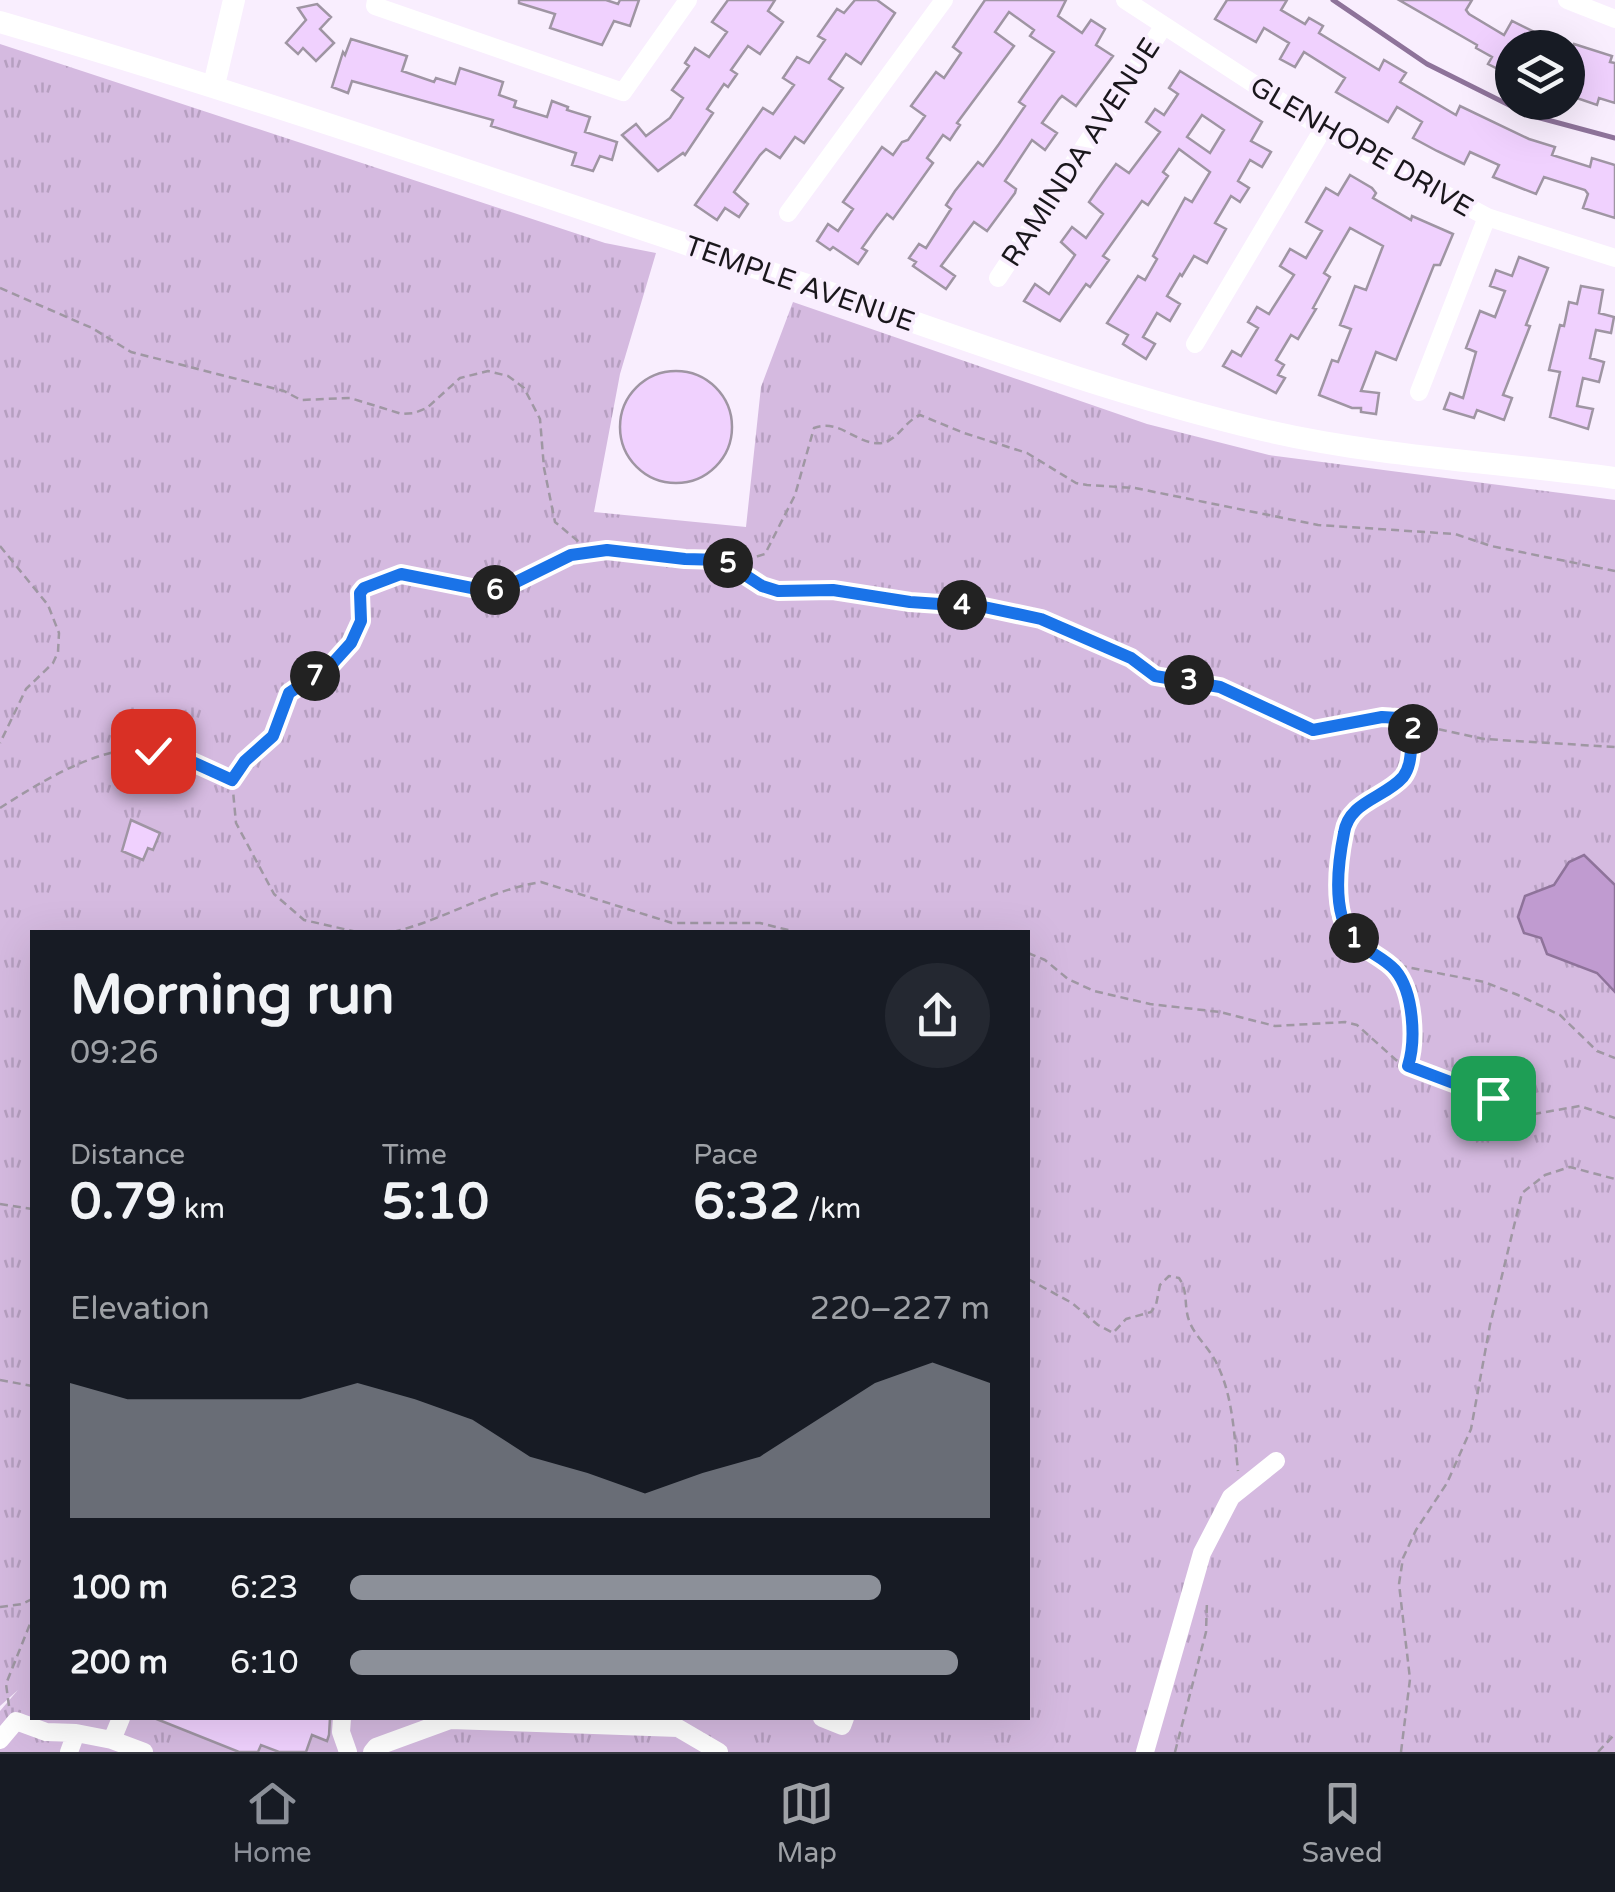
<!DOCTYPE html>
<meta charset="utf-8">
<style>
body{margin:0;font-family:"Varela Round",sans-serif;background:#242831;color:#f1f3f6;height:100vh;display:flex;flex-direction:column;font-size:38px;white-space:nowrap}
*{box-sizing:border-box;margin:0}
p{font-size:32px;color:#9ea1a6}
.icon{flex:none;width:55px;height:55px;fill:none;stroke:currentColor;stroke-width:2;stroke-linecap:round;stroke-linejoin:round}
.map{position:relative;flex:1;overflow:hidden}
.side{position:absolute;left:30px;top:930px;width:1000px;height:790px;display:flex;flex-direction:column;background:#171b24;border-radius:0px;box-shadow:0 10px 40px #0002}
.side>*{flex:none}
.buttons{position:absolute;left:1495px;top:30px;display:grid;gap:20px}
.buttons a{display:grid;place-items:center;width:90px;height:90px;border-radius:50%;background:#171b24;box-shadow:0 10px 40px #0002;font-size:50px}
.pin{position:absolute;display:grid;place-items:center;width:85px;height:85px;color:#fff;margin:-42px;border-radius:20px;box-shadow:0 5px 15px #0006}
.km{position:absolute;width:50px;height:50px;margin:-25px;border-radius:50%;background:#222;color:#fff;font-size:28px;line-height:50px;text-align:center}
.round{display:grid;place-items:center;flex:none;width:105px;height:105px;border-radius:52px;background:#242831}
.headline{display:flex;align-items:center;justify-content:space-between;height:170px;padding:0 40px}
h1{font-size:55px;font-weight:700;line-height:75px}
.metrics{display:grid;grid-template-columns:repeat(3,1fr);gap:15px;height:170px;padding:10px 40px}
.metrics div{display:grid;align-content:center}
.metrics b{font-size:50px;font-weight:700}
.metrics small{font-size:28px;font-weight:400}
.metrics p{font-size:28px}
.chart{height:280px;padding:20px 40px}
.chart p{display:flex;justify-content:space-between}
.chart svg{width:100%;height:180px;margin-top:10px;fill:#8c9099;opacity:.7}
ul{padding:0 40px;list-style:none;font-size:32px}
li{display:grid;grid-template-columns:160px 120px 1fr;align-items:center;height:75px}
li i{height:25px;border-radius:12px;background:#8c9099}
.dock{display:flex;justify-content:space-around;align-items:center;height:140px;border-top:2px solid #363941;background:#171b24;font-size:28px;color:#9ea1a6}
.dock a{display:grid;justify-items:center;gap:5px}
.dock .current{color:#8c9099}
.map>svg:first-child{display:block}
.grass{fill:url(#grass-tufts);fill-rule:evenodd}
.water{fill:#c09bd0;stroke:#8e739a;stroke-width:2.5}
.lines{fill:none;stroke-linecap:round;stroke-linejoin:round}
.stream{stroke:#8e739a;stroke-width:5}
.building{fill:#f0d1fe;stroke:#9f95a3;stroke-width:2.5;fill-rule:evenodd}
.path{stroke:#9f97a3;stroke-width:2.5;stroke-dasharray:8 5;stroke-linecap:butt}
.minor{stroke:#fff;stroke-width:18}
.major{stroke:#fff;stroke-width:22}
.route-casing{stroke:#fff;stroke-width:20}
.route{stroke:#1a73e8;stroke-width:12}
.labels{text-anchor:middle;stroke-width:8;stroke-linejoin:round;paint-order:stroke}
.street-label{font-size:28px;fill:#1a171c;stroke:#f9eefe}
</style>
<div class="map">
<svg width="1615" height="1752" viewBox="0 0 1615 1752">
<defs>
<pattern id="grass-tufts" width="24" height="20" patternUnits="userSpaceOnUse" patternTransform="scale(2.5)"><rect width="24" height="20" fill="#d5bae0"/><path d="M3 7l-1-3M5 7V3M7 7l1-3M15 17l-1-3M17 17v-4M19 17l1-3" fill="none" stroke="#b69fc0"/></pattern>
</defs>
<rect width="100%" height="100%" fill="#f9eefe"/>
<path class="grass" d="M0 44 605 243 656 253 620 374 594 512 746 527 761 387 793 302 1147 424 1269 455 1615 500V1752H0V1711L18 1690 0 1706ZM32 932H1028V1718H32Z"/>
<path class="water" d="M1584 855 1615 885V992L1597 973 1547 954 1541 938 1524 933 1518 917 1525 896 1554 885 1569 862Z"/>
<g class="lines">
<path class="stream" d="M1333 0 1427 64 1529 115 1615 138"/>
</g>
<path class="building" d="M519 0H606L618 4 620 0H639L630 26 614 21 602 45 550 28 555 14 519 3Z
M728 0H775L768 11 783 22 760 54 748 46 731 70 737 74 728 87 724 84 707 109 713 113 685 155 683 153 658 171 622 135 636 124 646 136 670 118 683 98 672 90 689 66 685 63 695 48 709 57 727 32 712 22Z
M855 0H877L895 13 861 64 846 54 829 79 843 88 804 143 795 137 780 158 766 149 760 155 734 192 748 204 739 217 725 208 717 220 695 205 763 108 773 114 794 85 783 78 797 57 809 63 825 40 818 36 837 9 844 13Z
M985 0H1066L1058 16 1082 33 1091 20 1105 29 1096 45 1113 56 1076 106 1062 96 1059 99 1042 123 1057 133 1045 150 1032 140 1005 181 1016 189 1015 193 987 231 974 222 941 266 955 276 946 289 913 266 916 262 909 258 919 244 926 248 951 209 946 205 955 191 978 162 983 166 999 144 1025 106 1019 102 1054 52 1030 36 1034 30 1009 12 995 32 1014 46 957 123 960 125 950 140 943 135 927 158 933 163 893 219 887 214 877 227 862 248 867 251 858 264 833 247 830 250 817 241 828 224 838 231 853 209 843 202 882 147 893 155 902 142 908 140 925 116 911 106 936 72 944 78 961 53 953 47Z
M1227 0H1287L1281 10 1305 24 1309 18 1323 26 1319 33 1379 70 1384 60 1406 73 1400 82 1456 115 1460 106 1529 139 1555 147 1552 155 1590 167 1592 158 1615 165V218L1583 208 1588 194 1585 190 1544 177 1536 194 1493 177 1499 165 1470 152 1464 164 1437 151 1413 138 1422 122 1397 107 1388 122 1336 92 1345 78 1304 52 1295 67 1280 59 1289 43 1264 28 1256 42 1215 19Z
M1399 0H1472L1466 10 1469 14 1504 35 1512 21 1567 48H1512V55L1502 71 1488 64 1492 57 1476 48 1477 45Z
M317 4 331 17 320 29 334 43 316 61 303 48 298 54 286 43 306 20 298 8Z
M351 39 407 56 402 71 434 82 436 78 455 84 460 68 503 82 499 95 516 101 514 107 547 117 552 101 568 107 567 110 590 117 585 132 617 142 612 160 600 156 593 171 572 165 576 153 491 126 493 120 352 81 348 93 332 87 343 52 345 55Z
M1574 44 1612 56 1610 62 1615 63V103L1599 98 1597 105 1568 95V66Z
M1180 71 1262 122 1251 141 1271 152 1262 167 1250 160 1238 181 1249 188 1240 202 1231 196 1215 223 1226 229 1207 263 1194 256 1182 276 1180 274 1167 296 1180 304 1170 321 1157 313 1143 337 1155 344 1146 359 1123 344 1128 335 1107 323 1138 276 1145 280 1157 259 1153 256 1185 198 1192 202 1210 172 1179 149 1163 172 1168 176 1148 205 1142 201 1103 256 1109 260 1090 287 1086 284 1060 321 1024 301 1035 284 1049 294 1075 255 1061 242 1072 227 1086 238 1103 214 1089 202 1098 189 1116 164 1129 173 1160 132 1146 122 1155 109 1164 115 1178 94 1169 88ZM1202 115 1224 130 1210 153 1187 137Z
M1350 175 1372 188 1376 193 1373 198 1411 220 1412 216 1453 234 1440 265H1434L1396 360 1376 352 1361 391 1379 393 1376 414 1361 412V408H1352L1319 395 1332 360 1338 362 1351 329 1340 325 1355 286 1366 290 1383 246 1350 228 1324 273 1330 277 1313 308 1316 309 1298 339 1291 335 1276 360 1284 365 1278 375 1285 378 1276 393 1223 366 1232 351 1241 356 1258 328 1248 322 1257 307 1269 314 1294 275 1280 266 1290 249 1306 258 1322 231 1306 222 1326 188 1338 195Z
M1519 257 1548 268 1526 325 1530 326 1503 395 1512 398 1504 420 1477 410 1474 418 1444 409 1450 393 1463 398 1476 352 1466 348 1480 311 1495 317 1505 291 1490 286 1496 270 1512 276Z
M1581 286 1603 290 1599 313 1614 317 1611 333 1596 330 1590 358 1604 362 1599 382 1583 378 1577 406 1593 409 1588 429 1550 417 1560 372 1549 370 1560 325 1564 326 1569 302 1577 304Z
M620 427a56 56 0 1 1 112 0a56 56 0 1 1-112 0Z
M131 820 160 833 153 850 148 848 143 860 122 851Z
M154 1718H330L329 1735 327 1741 312 1735 306 1752H279L261 1745 258 1752H239Z"/>
<g class="lines">
<path class="path" d="M0 288 92 328 131 352 284 391 301 400 350 398 402 414 414 413 427 408 460 378 488 371 508 376 524 388 540 419 544 468 555 522 590 551 722 560 762 585 778 591 833 590 910 602 985 607 1041 619 1131 659 1155 676 1220 687 1313 730 1382 717 1484 739 1615 747
M0 546 48 605 59 633 58 652 53 663 26 689 0 743
M732 564 765 554 795 495 814 428C841 418 857 446 882 443 898 440 905 421 920 415L964 433 1027 453 1076 483 1087 485 1135 488 1318 525 1455 534 1491 546 1615 571
M0 808C47 778 109 739 167 750 189 755 210 770 231 780
M357 932 304 920 274 894 236 823 232 780 245 761 273 736 289 693 332 664 351 643 361 621 360 593 364 588 401 574 482 590 502 589 558 561 589 551
M393 932C444 920 489 890 541 882L672 923H760L796 932
M1028 953 1045 960 1068 979 1094 991 1150 1004 1220 1012 1275 1026 1345 1022 1357 1025 1396 1060 1435 1077 1473 1089 1523 1116 1580 1106 1615 1118
M1386 963 1484 982 1518 995 1560 1015 1597 1051 1615 1058
M1409 1065C1415 1041 1413 987 1393 968 1388 963 1379 961 1373 957 1347 939 1340 913 1339 883 1339 848 1343 814 1375 794 1386 787 1399 784 1406 772 1414 760 1410 741 1414 727
M0 1204 32 1209
M1028 1279 1072 1303 1098 1325 1113 1333 1126 1319 1151 1312 1156 1305 1160 1285 1169 1276 1179 1278C1189 1292 1183 1307 1190 1323 1196 1337 1209 1348 1216 1362 1233 1395 1234 1434 1238 1471
M0 1380 32 1386
M0 1607 22 1604 32 1599
M9 1706 6 1684 32 1619
M1175 1752 1206 1632 1207 1600
M1401 1752 1410 1679 1399 1584 1403 1558 1416 1530 1447 1483 1471 1429 1490 1325 1522 1193 1545 1175 1570 1167 1615 1179
M1598 1752 1615 1734"/>
<path class="minor" d="M376 0 375 6 623 92 688 0
M1125 0 1323 129 1487 217 1615 258
M1567 0 1615 19
M788 213 944 0
M998 278 1163 27
M1195 344 1323 129
M1419 392 1487 217
M342 1718 341 1732 348 1752
M822 1718 842 1726 845 1718
M0 1740 16 1721 46 1732 76 1733
M112 1740 121 1718
M69 1752 76 1733 112 1740 144 1752
M372 1752 376 1747 450 1720 678 1728 719 1752
M1145 1752 1202 1553 1231 1497 1276 1461"/>
<path class="major" d="M0 22C271 101 537 194 804 284 956 336 1107 393 1263 430 1378 457 1498 462 1615 478
M214 85 234 0"/>
</g>
<g class="lines">
<g class="route-casing">
<path id="route" d="M153 751 166 750 232 780 245 761 273 736 289 693 332 664 351 643 361 621 360 593 364 588 401 574 482 590 502 589 571 555 607 550 685 559 722 560 762 586 778 591 833 590 910 602 984 607 1041 619 1131 658 1155 676 1220 687 1313 730 1382 717 1398 718 1415 725C1409 742 1414 763 1403 777 1385 798 1349 801 1344 833 1339 858 1335 892 1342 917 1351 949 1379 952 1395 970 1414 992 1416 1041 1408 1066L1493 1098"/>
</g>
<use href="#route" class="route"/>
</g>
<g class="labels">
<g class="street-label">
<text transform="translate(1362 146) rotate(30)" y="10">GLENHOPE DRIVE</text>
<text transform="translate(1080 152) rotate(-57)" y="10">RAMINDA AVENUE</text>
<text transform="translate(800 283) rotate(19)" y="10">TEMPLE AVENUE</text>
</g>
</g>
</svg>
<div class="buttons">
<a><svg class="icon" aria-label="layers" viewBox="0 0 24 24"><path d="M12 4l9 5-9 5-9-5zM3 14l9 5 9-5"/></svg></a>
</div>
<div class="pin" style="left:1493px;top:1098px;background:#1e9e55"><svg class="icon" aria-label="arrive" viewBox="0 0 24 24"><path d="M6 21V4h12l-3 4 3 4H6"/></svg></div>
<div class="pin" style="left:153px;top:751px;background:#d93025"><svg class="icon" aria-label="check" viewBox="0 0 24 24"><path d="M5 12l5 5 9-10"/></svg></div>
<b class="km" style="left:1354px;top:938px">1</b>
<b class="km" style="left:1413px;top:729px">2</b>
<b class="km" style="left:1189px;top:680px">3</b>
<b class="km" style="left:962px;top:605px">4</b>
<b class="km" style="left:728px;top:563px">5</b>
<b class="km" style="left:495px;top:590px">6</b>
<b class="km" style="left:315px;top:676px">7</b>
<section class="side">
<div class="headline"><div><h1>Morning run</h1><p>09:26</p></div><a class="round"><svg class="icon" aria-label="share" viewBox="0 0 24 24"><path d="M12 15V3M7 8l5-5 5 5M5 13v7h14v-7"/></svg></a></div>
<div class="metrics">
<div><p>Distance</p><b>0.79<small> km</small></b></div>
<div><p>Time</p><b>5:10</b></div>
<div><p>Pace</p><b>6:32<small> /km</small></b></div>
</div>
<div class="chart"><p><span>Elevation</span>220–227 m</p>
<svg viewBox="0 0 160 44" preserveAspectRatio="none"><path d="M0 44V11L10 15L20 15L30 15L40 15L50 11L60 15L70 20L80 29L90 33L100 38L110 33L120 29L130 20L140 11L150 6L160 11V44z"/></svg>
</div>
<ul>
<li><b>100 m</b>6:23<i style="width:83%"></i></li>
<li><b>200 m</b>6:10<i style="width:95%"></i></li>
</ul>
</section>
</div>
<nav class="dock">
<a class="current"><svg class="icon" aria-label="home" viewBox="0 0 24 24"><path d="M3 11l9-7 9 7M6 9v11h12V9"/></svg>Home</a>
<a><svg class="icon" aria-label="map" viewBox="0 0 24 24"><path d="M3 6l6-2 6 2 6-2v14l-6 2-6-2-6 2zM9 4v14M15 6v14"/></svg>Map</a>
<a><svg class="icon" aria-label="saved" viewBox="0 0 24 24"><path d="M7 4h10v16l-5-4-5 4z"/></svg>Saved</a>
</nav>
